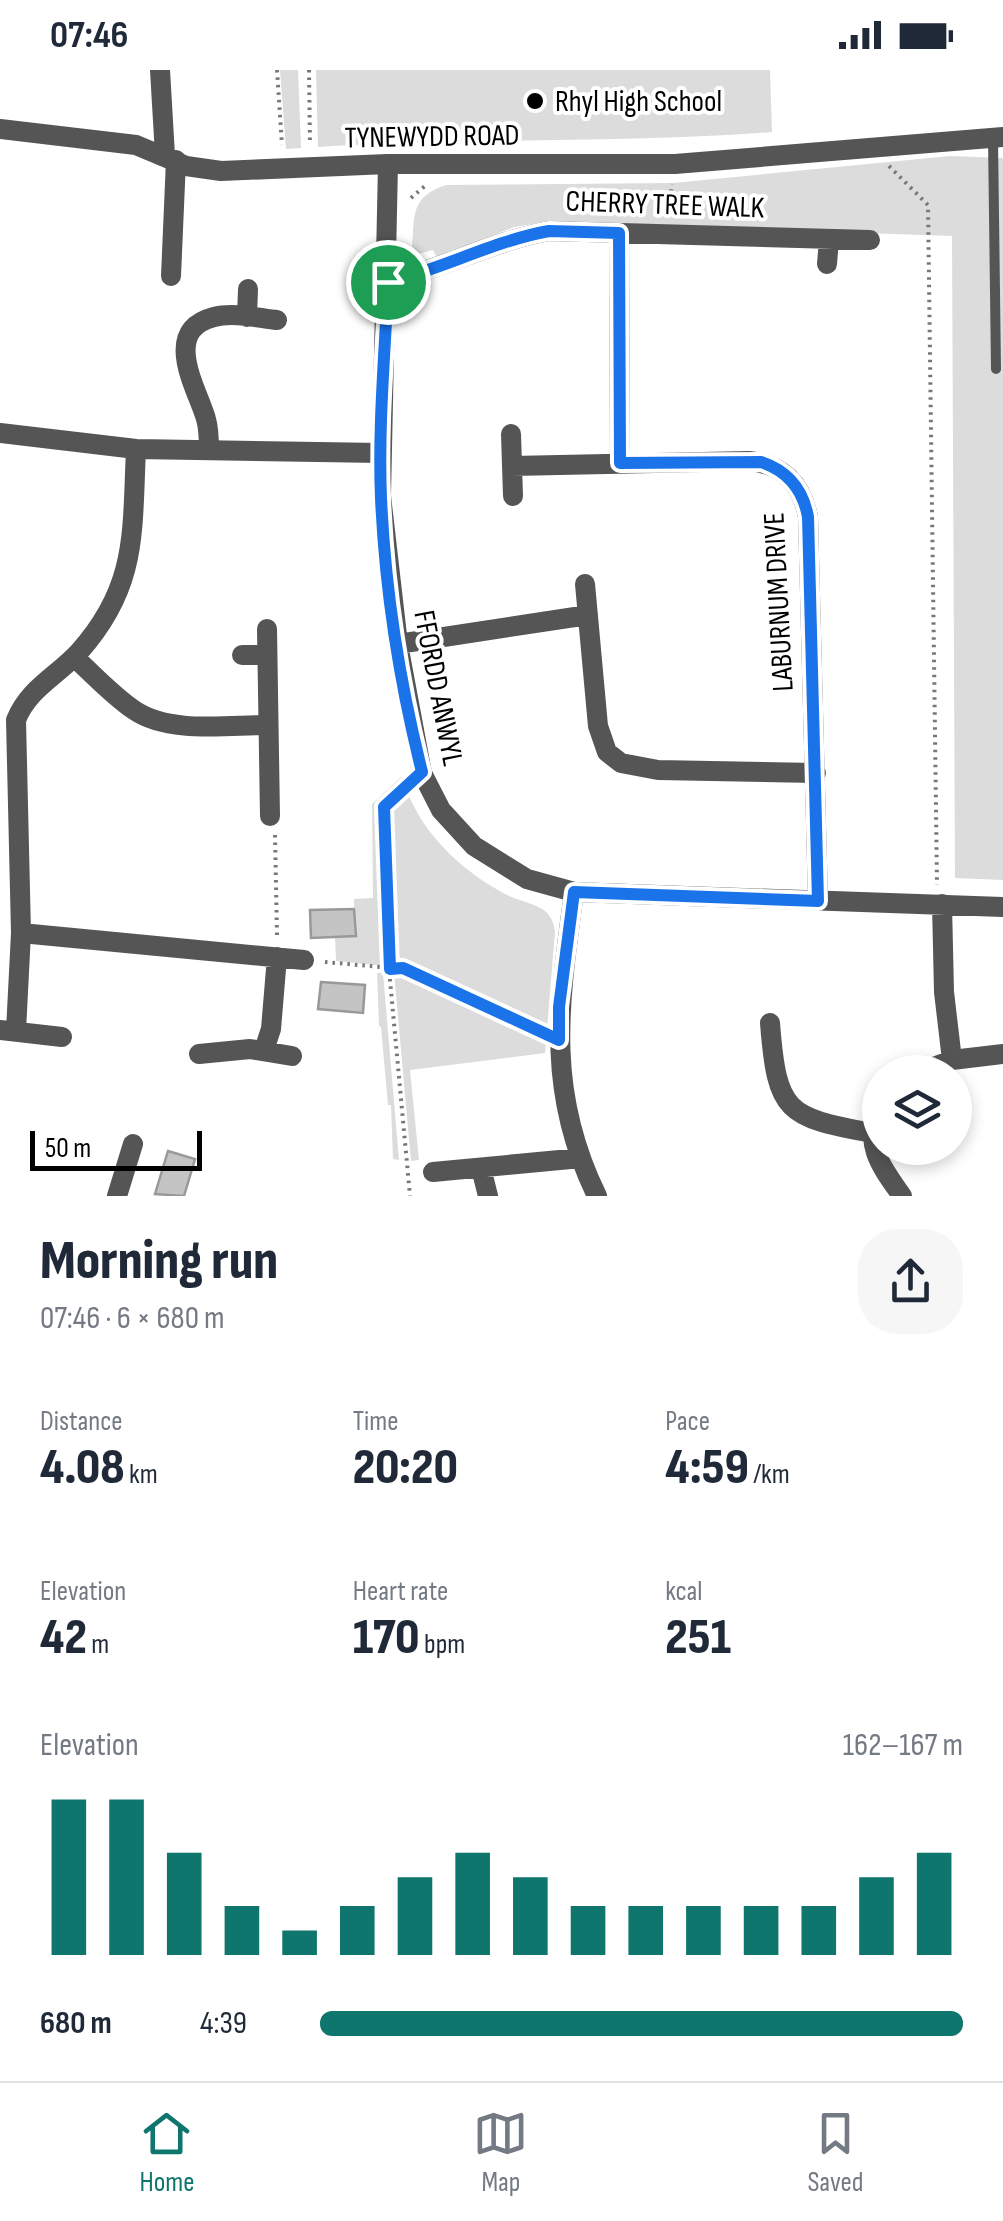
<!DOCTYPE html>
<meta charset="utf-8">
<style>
body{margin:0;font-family:"Sofia Sans Condensed",sans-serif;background:#f6f6f7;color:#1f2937;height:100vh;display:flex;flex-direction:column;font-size:38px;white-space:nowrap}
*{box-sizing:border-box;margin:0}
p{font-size:32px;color:#747a83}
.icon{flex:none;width:55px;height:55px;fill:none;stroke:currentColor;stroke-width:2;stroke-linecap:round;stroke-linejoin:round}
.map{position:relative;height:1126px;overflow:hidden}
.side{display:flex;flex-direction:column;background:#fff;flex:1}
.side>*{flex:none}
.controls{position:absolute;left:862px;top:985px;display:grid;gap:20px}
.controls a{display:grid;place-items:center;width:110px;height:110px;border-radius:50%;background:#fff;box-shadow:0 5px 15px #0003;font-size:50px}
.scale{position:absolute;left:30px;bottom:25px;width:172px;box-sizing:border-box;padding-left:10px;border:5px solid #000;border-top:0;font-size:28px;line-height:35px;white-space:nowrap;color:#000;-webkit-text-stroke:8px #fff;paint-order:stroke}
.pin{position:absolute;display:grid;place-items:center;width:85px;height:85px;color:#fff;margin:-42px;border:5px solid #fff;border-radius:50%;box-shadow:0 2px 10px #0007}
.round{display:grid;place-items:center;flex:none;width:105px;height:105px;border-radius:40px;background:#f6f6f7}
.summary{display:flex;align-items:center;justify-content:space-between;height:170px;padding:0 40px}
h1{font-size:55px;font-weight:800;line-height:75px}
.figures{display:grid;grid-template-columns:repeat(3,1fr);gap:15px;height:170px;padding:10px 40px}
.figures div{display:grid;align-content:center}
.figures b{font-size:50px;font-weight:800}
.figures small{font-size:28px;font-weight:400}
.figures p{font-size:28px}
.chart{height:280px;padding:20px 40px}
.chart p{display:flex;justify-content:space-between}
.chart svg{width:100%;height:180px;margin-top:10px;stroke:#0f766e;stroke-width:6}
ul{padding:0 40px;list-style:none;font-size:32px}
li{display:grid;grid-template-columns:160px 120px 1fr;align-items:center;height:75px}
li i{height:25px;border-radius:12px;background:#0f766e}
.status{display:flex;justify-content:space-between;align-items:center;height:70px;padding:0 50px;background:#fff;direction:ltr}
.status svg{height:28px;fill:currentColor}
.tabs{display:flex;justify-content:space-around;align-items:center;height:140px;border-top:2px solid #e0e1e3;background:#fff;font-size:28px;color:#747a83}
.tabs a{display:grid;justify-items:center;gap:5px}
.tabs .selected{color:#0f766e}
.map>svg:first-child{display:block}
.green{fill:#dcdcdc}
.building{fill:#c4c4c4;stroke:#999;stroke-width:2.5}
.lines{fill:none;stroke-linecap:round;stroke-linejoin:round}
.path{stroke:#777;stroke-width:4;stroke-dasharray:2.5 5;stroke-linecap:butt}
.service{stroke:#555;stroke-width:10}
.minor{stroke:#555;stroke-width:20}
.tertiary{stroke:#555;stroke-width:20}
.route-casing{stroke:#fff;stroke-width:20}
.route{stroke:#1a73e8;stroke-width:12}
.poi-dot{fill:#000;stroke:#fff;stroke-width:4}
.labels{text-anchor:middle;stroke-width:8;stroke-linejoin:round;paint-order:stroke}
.poi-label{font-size:30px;fill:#000;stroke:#fff;text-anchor:start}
.street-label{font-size:30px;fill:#000;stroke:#fff}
</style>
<div class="status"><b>07:46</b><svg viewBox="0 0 49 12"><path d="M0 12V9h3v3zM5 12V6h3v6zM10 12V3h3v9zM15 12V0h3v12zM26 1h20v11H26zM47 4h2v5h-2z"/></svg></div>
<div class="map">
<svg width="1003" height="1126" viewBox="0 0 1003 1126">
<rect width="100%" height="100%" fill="#fff"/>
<path class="green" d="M280 0H298L301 78 286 79Z
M316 0H770L772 62C621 74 469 67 318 77Z
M950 86 1003 88V810L955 808 952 166 545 152 514 157 437 188 433 180 418 184 412 177C415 145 410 127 446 115L673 113Z
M401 707 403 712 379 736 384 896 336 891 335 867 355 866 354 829 373 828 372 734Z
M407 721C425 768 466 804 509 826 520 831 536 834 545 841 552 847 554 854 555 862L545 983 410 1000 419 1090 411 1091 394 902H400L399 893H394L389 739Z
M377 903H383L399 1090 393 1089 391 1035H388L381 957 379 956Z"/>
<path class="building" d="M354 839 356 866 311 868 310 840Z
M321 912 365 915 363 943 318 939Z
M168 1081 195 1089 184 1126 155 1124Z"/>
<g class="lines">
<path class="path" d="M277 0 282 75
M309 0 310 75
M889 96 928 135 937 815
M411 128 426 115
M668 144 672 114
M406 716 384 737 389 899 410 1126
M275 765 277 865
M325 892 403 899 541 962"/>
<path class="service" d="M993 68 996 299"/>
<path class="minor" d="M160 0 165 85
M388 94 381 426 398 574 422 703 441 740 474 776 527 809 574 822 1003 837
M619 163 620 393
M827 194 829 169
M171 206 176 90
M387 212C443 199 493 171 549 161L870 170
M247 247 248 219
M0 363 136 379 381 383
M511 364 513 426
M209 381C209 370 209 359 206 349 198 320 160 261 214 247 233 242 258 248 277 250
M512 396 749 391C782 394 802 414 808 447L818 831
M585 514 598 656 607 682 621 693 658 700 816 703
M267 559 270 746
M398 574 588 545
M242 585H267
M74 587C94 605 112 625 134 640 169 664 227 655 267 655
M574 822C559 934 545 1020 597 1126
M942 834 944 922 952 990 1003 984
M21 863 304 890
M770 953C777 1043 786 1047 872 1063
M0 960 62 967
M16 961 21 863 16 650C29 618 57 606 79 582 138 516 132 462 136 379
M264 980 271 959 277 887
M199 984 250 979 292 986
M920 1002 952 990
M880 1041C862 1074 883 1099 902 1126
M481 1098 488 1126
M433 1102 581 1088
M117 1126 133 1074"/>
<path class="tertiary" d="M0 59 136 75 186 96 221 101 388 94H675L1003 67"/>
</g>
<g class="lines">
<g class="route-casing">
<path id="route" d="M549 161 619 163 620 393 761 392C788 401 803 419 808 447L818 831 574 822 559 937V970L403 898 390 899 384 737 422 702C400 614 385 519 381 428 378 356 385 283 388 212 443 199 493 171 549 161Z"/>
</g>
<use href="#route" class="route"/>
</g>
<circle class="poi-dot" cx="535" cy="31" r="10"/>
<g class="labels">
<g class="poi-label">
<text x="555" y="41">Rhyl High School</text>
</g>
<g class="street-label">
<text transform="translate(432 66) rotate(-1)" y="10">TYNEWYDD ROAD</text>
<text transform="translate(665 134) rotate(2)" y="10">CHERRY TREE WALK</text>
<text transform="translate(778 532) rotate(-93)" y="10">LABURNUM DRIVE</text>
<text transform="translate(439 618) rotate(79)" y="10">FFORDD ANWYL</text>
</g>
</g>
</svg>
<div class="controls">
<a><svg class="icon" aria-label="layers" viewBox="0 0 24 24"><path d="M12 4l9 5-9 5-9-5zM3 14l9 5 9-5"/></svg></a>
</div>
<div class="scale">50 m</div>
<div class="pin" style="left:388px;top:212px;background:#1e9e55"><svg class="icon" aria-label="arrive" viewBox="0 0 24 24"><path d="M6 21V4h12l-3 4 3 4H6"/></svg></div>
</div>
<section class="side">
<div class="summary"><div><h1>Morning run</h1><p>07:46 · 6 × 680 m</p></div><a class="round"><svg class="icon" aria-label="share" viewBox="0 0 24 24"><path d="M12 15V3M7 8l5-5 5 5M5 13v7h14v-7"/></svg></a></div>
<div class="figures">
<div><p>Distance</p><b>4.08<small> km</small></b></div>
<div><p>Time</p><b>20:20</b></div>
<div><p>Pace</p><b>4:59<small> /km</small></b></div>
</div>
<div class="figures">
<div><p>Elevation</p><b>42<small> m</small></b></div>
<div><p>Heart rate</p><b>170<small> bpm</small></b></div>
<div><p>kcal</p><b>251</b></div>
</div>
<div class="chart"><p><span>Elevation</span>162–167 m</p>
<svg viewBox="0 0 160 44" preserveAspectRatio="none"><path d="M5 44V6M15 44V6M25 44V19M35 44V32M45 44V38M55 44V32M65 44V25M75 44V19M85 44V25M95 44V32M105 44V32M115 44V32M125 44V32M135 44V32M145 44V25M155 44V19"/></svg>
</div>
<ul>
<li><b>680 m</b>4:39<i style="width:100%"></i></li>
</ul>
</section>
<nav class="tabs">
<a class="selected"><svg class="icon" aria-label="home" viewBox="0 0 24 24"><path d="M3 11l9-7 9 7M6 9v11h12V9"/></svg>Home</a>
<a><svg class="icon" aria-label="map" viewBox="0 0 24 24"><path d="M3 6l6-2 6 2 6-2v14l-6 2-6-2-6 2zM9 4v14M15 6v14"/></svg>Map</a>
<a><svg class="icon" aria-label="saved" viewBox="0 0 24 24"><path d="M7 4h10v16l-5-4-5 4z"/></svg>Saved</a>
</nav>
